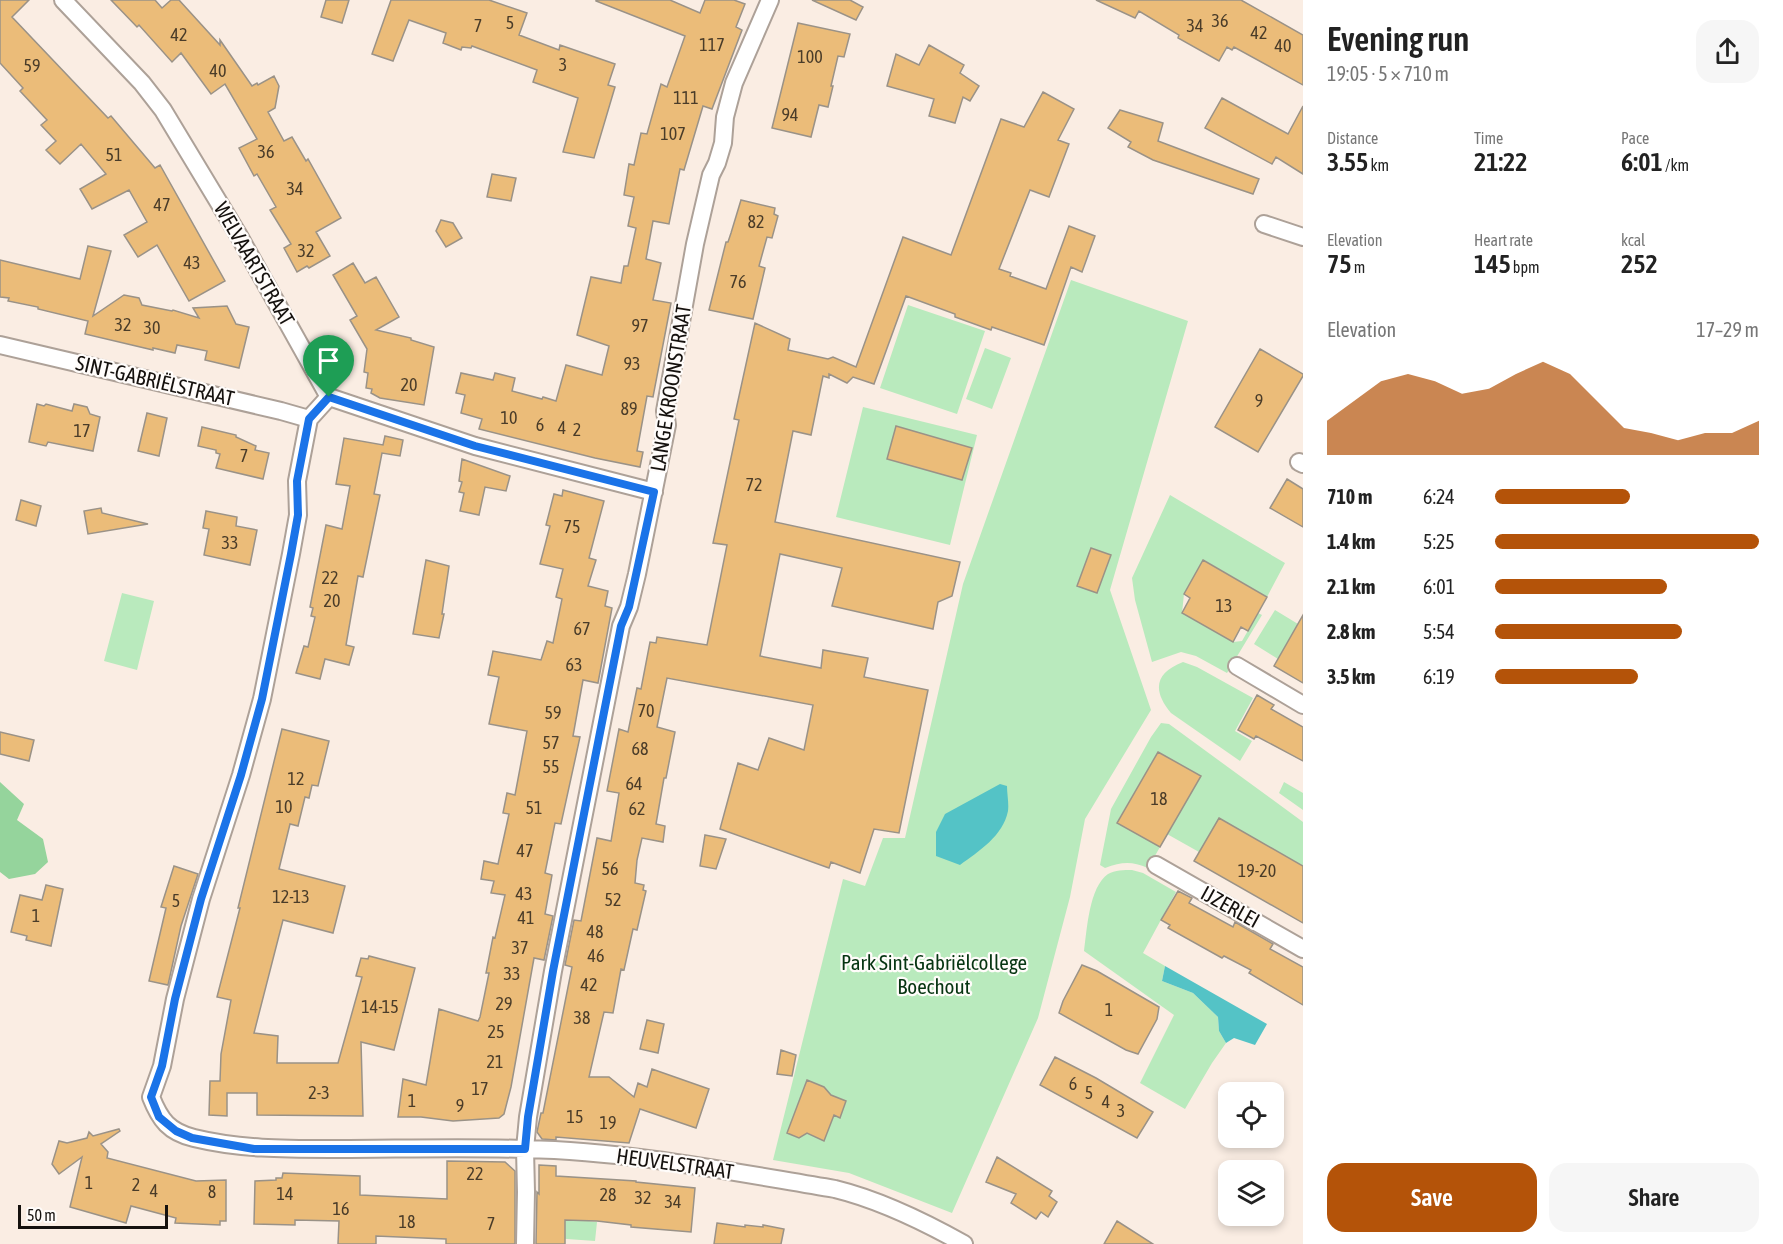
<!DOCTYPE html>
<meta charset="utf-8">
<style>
body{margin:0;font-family:"Asap Condensed",sans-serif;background:#f6f6f6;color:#222;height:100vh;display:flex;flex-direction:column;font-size:22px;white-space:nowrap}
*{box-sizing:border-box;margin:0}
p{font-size:20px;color:#767676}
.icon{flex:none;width:33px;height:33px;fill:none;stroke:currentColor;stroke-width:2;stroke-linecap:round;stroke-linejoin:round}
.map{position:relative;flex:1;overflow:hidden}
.side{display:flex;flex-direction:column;background:#fff;width:480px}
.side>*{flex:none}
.tools{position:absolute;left:1218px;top:1082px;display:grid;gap:12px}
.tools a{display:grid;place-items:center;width:66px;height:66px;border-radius:12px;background:#fff;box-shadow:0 3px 9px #0003;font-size:30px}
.scale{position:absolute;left:18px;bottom:15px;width:150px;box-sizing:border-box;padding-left:6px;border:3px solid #15110e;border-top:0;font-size:16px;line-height:21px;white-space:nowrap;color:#15110e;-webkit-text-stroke:4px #fffcfa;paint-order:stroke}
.pin{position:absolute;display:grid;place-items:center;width:51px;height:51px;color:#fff;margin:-62px -26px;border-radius:50% 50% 50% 0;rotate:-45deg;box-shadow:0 0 6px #0007}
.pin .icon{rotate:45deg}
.round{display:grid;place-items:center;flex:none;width:63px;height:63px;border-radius:18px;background:#f6f6f6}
.overview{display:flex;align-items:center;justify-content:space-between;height:102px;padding:0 24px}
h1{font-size:33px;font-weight:600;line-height:45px}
.stats{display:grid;grid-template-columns:repeat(3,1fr);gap:9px;height:102px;padding:6px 24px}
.stats div{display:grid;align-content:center}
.stats b{font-size:26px;font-weight:600}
.stats small{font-size:16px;font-weight:400}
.stats p{font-size:16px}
.chart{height:168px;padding:12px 24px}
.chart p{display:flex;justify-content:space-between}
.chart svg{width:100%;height:108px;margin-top:6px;fill:#b45309;opacity:.7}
.cta{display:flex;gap:12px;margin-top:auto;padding:12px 24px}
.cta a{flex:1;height:69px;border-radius:18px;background:#b45309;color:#fff;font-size:24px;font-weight:600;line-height:69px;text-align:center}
.cta a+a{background:#f6f6f6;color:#222}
ul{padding:0 24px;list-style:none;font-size:20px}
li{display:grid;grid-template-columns:96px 72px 1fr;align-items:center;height:45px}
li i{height:15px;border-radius:8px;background:#b45309}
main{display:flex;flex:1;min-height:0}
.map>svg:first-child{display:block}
.green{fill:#b9eabd}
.forest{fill:#95d49c}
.water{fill:#54c3c6}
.building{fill:#ebbc79;stroke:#9a9287;stroke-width:1.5}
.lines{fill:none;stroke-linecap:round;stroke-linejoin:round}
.minor-casing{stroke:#ada198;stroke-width:20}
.minor{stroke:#fff;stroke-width:16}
.route-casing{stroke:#fff;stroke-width:12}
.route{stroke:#1a73e8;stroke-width:8}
.labels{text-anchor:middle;stroke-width:4.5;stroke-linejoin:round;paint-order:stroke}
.number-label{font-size:18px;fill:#4a3c29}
.street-label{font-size:21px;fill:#15110e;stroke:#fffcfa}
.park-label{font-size:21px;fill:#063411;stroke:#fffcfa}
</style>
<main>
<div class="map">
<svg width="1303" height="1244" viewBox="0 0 1303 1244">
<rect width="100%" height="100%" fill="#faede3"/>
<path class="green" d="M1071 280 1188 321 1110 590 1151 710 1085 819 1070 897 1038 1018 952 1213 849 1173 773 1160 843 879 865 886 883 838H905L963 584Z
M908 305 985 331 957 414 880 388Z
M985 348 1011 358 992 409 966 399Z
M863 407 977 435 950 545 836 517Z
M1170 495 1285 563 1267 597 1204 560 1184 594 1182 613 1233 642 1242 641 1258 613 1262 615 1227 673 1196 656 1181 652 1152 662 1135 600 1132 578Z
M122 593 154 601 137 670 104 661Z
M1275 610 1298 624 1278 659 1254 644Z
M1183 662 1197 667 1253 698 1235 731 1252 741 1240 761 1171 713C1152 690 1155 673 1183 662Z
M1161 723 1169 724 1303 822V866L1199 852 1167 834 1201 776 1158 752 1117 822 1160 847 1148 868C1131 861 1122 862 1105 868L1100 865 1111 809 1151 737Z
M1284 782 1303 793V810L1279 793Z
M1132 870 1143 873 1176 892 1143 953 1165 966 1162 981 1193 993 1218 1017 1219 1031 1226 1043 1212 1063 1185 1109 1140 1083 1174 1015 1084 951C1087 930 1089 887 1108 874 1115 870 1124 870 1132 870Z
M555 1209 579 1220 597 1222 595 1241 539 1237Z"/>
<path class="forest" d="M0 782 24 804 17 820 43 839 48 862 35 874 9 879 0 872Z"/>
<path class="water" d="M1000 784 1007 786C1007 794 1009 803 1008 811 1003 836 979 851 960 865L936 856V832L945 814Z
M1165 966 1267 1024 1255 1045 1234 1038 1226 1043 1219 1031 1218 1017 1193 993 1162 981Z"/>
<path class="building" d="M0 0H29L12 17 108 118 111 116 155 168 160 165 225 281 189 301 157 245 138 257 124 235 147 222 129 190 92 209 80 189 106 174 81 144 60 164 46 150 56 141 41 125 47 120 20 91 23 88 0 63Z
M111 0H155L162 8 171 0H179L220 45V40L252 86 257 83 258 85 274 76 279 86 275 108 268 112 284 141 292 137 306 161 308 159 341 218 316 232 330 256 309 268 307 266 297 272 284 248 291 244 270 210 276 207 257 174 254 176 239 148 257 139 225 84 211 94 181 53 172 62 139 25 137 27Z
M326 0H349L342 23 321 17Z
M391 0H489L527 13 519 35 559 50 560 45 615 64 608 85 615 87 594 158 563 152 578 98 533 82 537 70 472 46 471 48 462 47 461 50 443 43 446 33 409 20 393 61 372 54Z
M596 0H670L700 13 705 0H734L745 4 736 27 742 30 712 109 703 106 684 170 680 169 669 224 653 221 646 259 661 263 653 300 671 303 653 397 647 396 637 451 643 452 640 467 595 458 479 429 482 419 461 413 465 395 456 393 461 373 493 380 495 373 515 378 512 391 542 399 543 397 556 401 566 365 602 375 609 346 577 335 591 277 621 283 624 266H628L636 228 628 226 634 197 624 195 629 164 634 165 641 133 647 134 661 84 667 87 685 36 596 1Z
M812 0H850L863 7 856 20Z
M1096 0H1241L1303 35V85L1234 47 1232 50 1227 47 1219 61 1178 38 1179 35 1139 11 1135 18Z
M798 23 850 34 844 57 838 56 831 86H833L828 107 819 105 811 137 772 128Z
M929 45 964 65 960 73 979 86 970 101 963 97 955 123 929 116 934 99 887 86 896 54 919 65Z
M1043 92 1074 109 1058 140 1069 144 1049 197 1030 190 999 269 1011 273 1010 276 1046 289 1069 226 1095 236 1082 272 1071 267 1044 345 992 327 991 330 955 317V314L906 296 874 384 853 377 847 383 829 374V378L823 376 811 435 793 431 775 522 960 562 952 596 938 602 933 629 832 606 842 568 780 554 760 656 821 668 823 650 868 658 864 677 928 690 899 833 874 829 860 873 831 862 829 868 720 829 738 763 758 770 769 738 804 750 813 705 667 678 657 727 675 732 666 778H664L656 824 665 826 663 842 642 838 637 860 635 883 644 885 643 890 646 891 637 930 633 929 624 970 621 969 613 1013 604 1012 589 1077H609L634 1097 638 1083 647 1087 652 1069 709 1089 696 1128 640 1109 629 1143 556 1137V1140L542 1139 537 1132 541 1113H543L572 967 565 965 574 920 581 921 597 838 611 841 619 793 607 791 619 729 628 732 637 688 641 689 650 642 656 643 657 637 707 645 727 545 713 543 739 420 734 419 755 323 790 339 788 350 828 359 833 357 856 367 903 237 951 255 1001 119 1024 127Z
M1222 98 1288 134 1303 106V174L1276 157 1272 164 1205 128Z
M1120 110 1163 123 1158 141 1259 179 1253 194 1153 160 1128 147 1131 142 1108 128Z
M492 174 516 178 511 201 487 197Z
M741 200 775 208 774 214 778 216 772 238 767 237 759 266 765 268 753 319 709 310 726 242H728L731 233Z
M441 220 453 223 462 238 446 247 436 231Z
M88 246 111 251 93 316 124 295 139 298 142 305 172 311 173 310 199 318 193 308 227 306 236 324 249 327 239 368 205 360 207 351 177 345 175 353 153 348V350L85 334 88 321 38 309V307L8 301 9 298 0 297V260L80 279Z
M353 263 365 283 376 277 399 317 376 330 411 338V340L434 347 424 405 380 398 371 393 372 389 366 388 368 373 364 372 367 349 350 320 357 316 333 275Z
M1260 349 1303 374V376L1258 452 1215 427Z
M37 404 44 406 46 404 72 411 74 404 87 407 90 414 100 417 93 451 48 442 46 446 29 442Z
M147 413 167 418 159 456 138 451Z
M896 426 972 448 962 480 887 459Z
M202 427 236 435V437L256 446 255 450 269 453 263 479 216 468 220 454 216 453V450L198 446Z
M385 436 403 440 400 456 382 453 374 494 380 495 363 577 358 576 346 645 354 647 349 665 325 659 320 679 296 673 304 646 308 647 315 617 311 616 313 608 310 607 326 525 342 529 350 486 336 484 344 438 383 445Z
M462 459 510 476 506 491 485 487 479 515 460 511 464 493 459 492 462 482 459 481Z
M1287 479 1303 489V527L1270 508Z
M563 490 604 501 589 558 596 560 588 586 608 591 605 606 612 608 598 683 583 680 573 736 580 737 561 824 555 823 545 873 552 875 545 914 553 916 544 960 534 958 511 1087 504 1114 499 1118 453 1121 421 1117H398L403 1079 426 1085 439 1009 478 1021 480 1017 489 973H486L493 937 495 938 505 895 491 893 494 881 481 879 484 861 498 864 509 814 503 813 507 793 515 795 527 731 489 724 499 677 488 675 493 651 541 660 547 641 553 643 562 599 556 597 563 569 540 564 550 526 546 525 554 494 562 496Z
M21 500 41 506 36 526 16 520Z
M101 508 102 513 148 524 88 534 84 511Z
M206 511 237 517 236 526 257 530 250 565 204 555 209 529 203 528Z
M1091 548 1111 555 1097 593 1077 586Z
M426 560 449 566 442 614H444L439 638 413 634Z
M1203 560 1267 597 1248 631 1241 627 1233 642 1182 613 1190 598 1184 594Z
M1303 615V683L1274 666Z
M1257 695 1274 705 1271 709 1303 727V761L1256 736 1254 739 1238 730Z
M282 729 329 741 318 786 312 785 309 798 305 797 298 826 290 824 279 869 345 886 333 933 283 920 254 1033 278 1036 277 1063H338L362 977 356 976 361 958 368 959 369 956 415 968 394 1050 361 1042 363 1116 257 1115V1093H227V1116L209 1115 210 1081H220L221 1054 231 1000 217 997 240 908H238Z
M0 732 34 740 29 761 0 754Z
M1158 752 1201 776 1160 847 1117 823Z
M1219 818 1303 866V923L1194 861Z
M705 835 726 839 716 869 700 866Z
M174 866 198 874 181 926 168 985 149 981 166 908 161 907Z
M46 885 63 889 51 946 26 940 27 936 11 932 20 895 42 900Z
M1178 891 1192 898 1189 903 1233 927 1235 922 1273 944 1270 949 1303 967V1005L1249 973 1251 970 1224 956 1222 958 1168 928 1170 925 1161 920Z
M1082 965 1097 971 1159 1007 1157 1019 1138 1054 1126 1050 1059 1013 1063 1001Z
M647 1020 664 1024 658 1053 640 1049Z
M781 1050 796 1055 792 1076 777 1074Z
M1055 1057 1096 1078 1153 1112 1137 1138 1040 1085Z
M807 1080 824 1087 831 1095 846 1101 840 1118 834 1115 824 1141 807 1133 799 1138 787 1133Z
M119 1129 120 1131 101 1144 108 1152 107 1158 196 1181 226 1180V1221H220V1225L175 1223 176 1218 131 1206 126 1223 70 1207 82 1157 59 1174 52 1164 59 1141 67 1143 87 1138 89 1132 93 1136Z
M997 1157 1052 1191 1049 1196 1057 1202 1048 1217 1041 1212 1036 1219 1011 1203 1016 1194 986 1182Z
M447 1161 505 1162 515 1171V1244H446V1239L376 1236V1244H338L339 1221 295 1220V1225L254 1224 255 1181 276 1180V1178H282L283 1173 360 1176V1195L447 1199Z
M539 1165 556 1166V1176L636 1181V1182L695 1188 691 1232 631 1227V1225L597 1221 565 1220V1244H536L537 1192 539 1194Z
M1117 1221 1153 1244H1104Z
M717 1223 745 1227V1225L763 1227V1225L784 1229 781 1244H714Z"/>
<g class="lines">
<g class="minor-casing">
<path id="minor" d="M63 0 142 83 163 110 239 236 329 397
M1264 224 1303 237
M0 345 281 411 309 419
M329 397 309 419 297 481 298 515 291 554 262 699 241 775 201 899 175 999 162 1066 151 1097C160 1120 169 1132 194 1138 239 1149 284 1149 330 1149 395 1149 460 1147 525 1149 629 1151 732 1172 835 1189 880 1200 923 1221 964 1244
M329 397 475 446 654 492
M1299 462 1303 464
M1237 666 1303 705
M1156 865 1303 949
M525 1244 526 1192 525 1149 528 1117 553 971 621 626 629 607 637 574 667 425 665 411 695 244 711 175 717 163 723 143 725 117 734 83 770 0"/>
</g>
<use href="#minor" class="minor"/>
</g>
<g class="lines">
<g class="route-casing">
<path id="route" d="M329 397 475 446 654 492 629 607 621 626 553 971 528 1117 525 1149H254L192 1138 176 1131 159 1117 151 1097 162 1066 175 999 201 899 241 775 262 699 291 554 298 515 297 481 309 419Z"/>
</g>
<use href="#route" class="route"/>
</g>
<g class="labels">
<g class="number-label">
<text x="1220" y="27">36</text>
<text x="510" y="29">5</text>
<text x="478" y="32">7</text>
<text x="1195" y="32">34</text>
<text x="1259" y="39">42</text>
<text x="179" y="41">42</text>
<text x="712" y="51">117</text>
<text x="1283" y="52">40</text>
<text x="810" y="63">100</text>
<text x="563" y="71">3</text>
<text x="32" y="72">59</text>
<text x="218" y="77">40</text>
<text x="686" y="104">111</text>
<text x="790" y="121">94</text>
<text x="673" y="140">107</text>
<text x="266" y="158">36</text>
<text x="114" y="161">51</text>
<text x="295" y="195">34</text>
<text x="162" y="211">47</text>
<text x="756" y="228">82</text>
<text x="306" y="257">32</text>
<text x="192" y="269">43</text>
<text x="738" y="288">76</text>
<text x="123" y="331">32</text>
<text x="640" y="332">97</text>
<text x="152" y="334">30</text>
<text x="632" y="370">93</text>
<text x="409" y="391">20</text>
<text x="1259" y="407">9</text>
<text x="629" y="415">89</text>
<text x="509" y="424">10</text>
<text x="540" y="431">6</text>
<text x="562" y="434">4</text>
<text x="577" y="436">2</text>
<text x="82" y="437">17</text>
<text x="244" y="462">7</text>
<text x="754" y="491">72</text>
<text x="572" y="533">75</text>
<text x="230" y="549">33</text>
<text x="330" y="584">22</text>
<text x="332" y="607">20</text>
<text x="1224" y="612">13</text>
<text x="582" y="635">67</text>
<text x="574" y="671">63</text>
<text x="646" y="717">70</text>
<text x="553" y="719">59</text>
<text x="551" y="749">57</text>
<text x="640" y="755">68</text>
<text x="551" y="773">55</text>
<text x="296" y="785">12</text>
<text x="634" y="790">64</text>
<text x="1159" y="805">18</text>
<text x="284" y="813">10</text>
<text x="534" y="814">51</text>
<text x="637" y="815">62</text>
<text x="525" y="857">47</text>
<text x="610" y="875">56</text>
<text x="1257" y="877">19-20</text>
<text x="524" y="900">43</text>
<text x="291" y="903">12-13</text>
<text x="613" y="906">52</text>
<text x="176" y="907">5</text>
<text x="36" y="922">1</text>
<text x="526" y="924">41</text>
<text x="595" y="938">48</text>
<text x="520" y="954">37</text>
<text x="596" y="962">46</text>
<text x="512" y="980">33</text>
<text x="589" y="991">42</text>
<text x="504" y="1010">29</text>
<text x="380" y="1013">14-15</text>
<text x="1109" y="1016">1</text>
<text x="582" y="1024">38</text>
<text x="496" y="1038">25</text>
<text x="495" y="1068">21</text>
<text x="1073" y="1090">6</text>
<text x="480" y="1095">17</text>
<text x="319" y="1099">2-3</text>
<text x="1089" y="1099">5</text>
<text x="412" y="1107">1</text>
<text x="1106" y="1108">4</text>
<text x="460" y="1112">9</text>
<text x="1121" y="1117">3</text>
<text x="575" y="1123">15</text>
<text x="608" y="1129">19</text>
<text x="475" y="1180">22</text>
<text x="89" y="1189">1</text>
<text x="136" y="1191">2</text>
<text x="154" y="1197">4</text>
<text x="212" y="1198">8</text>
<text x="285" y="1200">14</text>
<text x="608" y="1201">28</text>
<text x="643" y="1204">32</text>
<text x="673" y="1208">34</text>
<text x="341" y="1215">16</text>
<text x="407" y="1228">18</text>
<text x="491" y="1230">7</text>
</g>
<g class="street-label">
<text transform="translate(254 264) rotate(60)" y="7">WELVAARTSTRAAT</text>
<text transform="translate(155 381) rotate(13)" y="7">SINT-GABRIËLSTRAAT</text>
<text transform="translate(671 388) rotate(-81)" y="7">LANGE KROONSTRAAT</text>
<text transform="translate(1230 907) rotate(29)" y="7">IJZERLEI</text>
<text transform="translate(675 1164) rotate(8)" y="7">HEUVELSTRAAT</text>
</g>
<g class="park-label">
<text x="934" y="970">Park Sint-Gabriëlcollege<tspan x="934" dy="24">Boechout</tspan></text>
</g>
</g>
</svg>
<div class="tools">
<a><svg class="icon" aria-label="locate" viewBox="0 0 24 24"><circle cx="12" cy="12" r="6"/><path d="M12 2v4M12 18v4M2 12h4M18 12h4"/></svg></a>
<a><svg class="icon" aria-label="layers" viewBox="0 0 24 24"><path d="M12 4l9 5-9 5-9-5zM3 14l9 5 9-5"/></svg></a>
</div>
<div class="scale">50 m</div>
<div class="pin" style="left:329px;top:397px;background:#1e9e55"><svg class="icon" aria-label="arrive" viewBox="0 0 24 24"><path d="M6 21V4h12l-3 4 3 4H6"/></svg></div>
</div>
<section class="side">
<div class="overview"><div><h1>Evening run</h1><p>19:05 · 5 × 710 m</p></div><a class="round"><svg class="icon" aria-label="share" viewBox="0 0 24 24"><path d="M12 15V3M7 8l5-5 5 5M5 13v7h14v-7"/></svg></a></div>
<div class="stats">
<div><p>Distance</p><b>3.55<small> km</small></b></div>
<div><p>Time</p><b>21:22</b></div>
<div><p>Pace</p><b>6:01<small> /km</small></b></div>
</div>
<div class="stats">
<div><p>Elevation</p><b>75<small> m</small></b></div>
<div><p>Heart rate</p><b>145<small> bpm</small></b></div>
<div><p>kcal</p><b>252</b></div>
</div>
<div class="chart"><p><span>Elevation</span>17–29 m</p>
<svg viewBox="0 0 160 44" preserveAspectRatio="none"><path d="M0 44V30L10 22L20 14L30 11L40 14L50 19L60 17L70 11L80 6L90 11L100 22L110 33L120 35L130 38L140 35L150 35L160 30V44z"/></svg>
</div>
<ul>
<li><b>710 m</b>6:24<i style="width:51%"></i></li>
<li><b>1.4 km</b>5:25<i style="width:100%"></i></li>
<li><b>2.1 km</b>6:01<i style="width:65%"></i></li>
<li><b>2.8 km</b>5:54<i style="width:71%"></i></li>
<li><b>3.5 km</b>6:19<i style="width:54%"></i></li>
</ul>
<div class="cta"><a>Save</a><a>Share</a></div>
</section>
</main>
